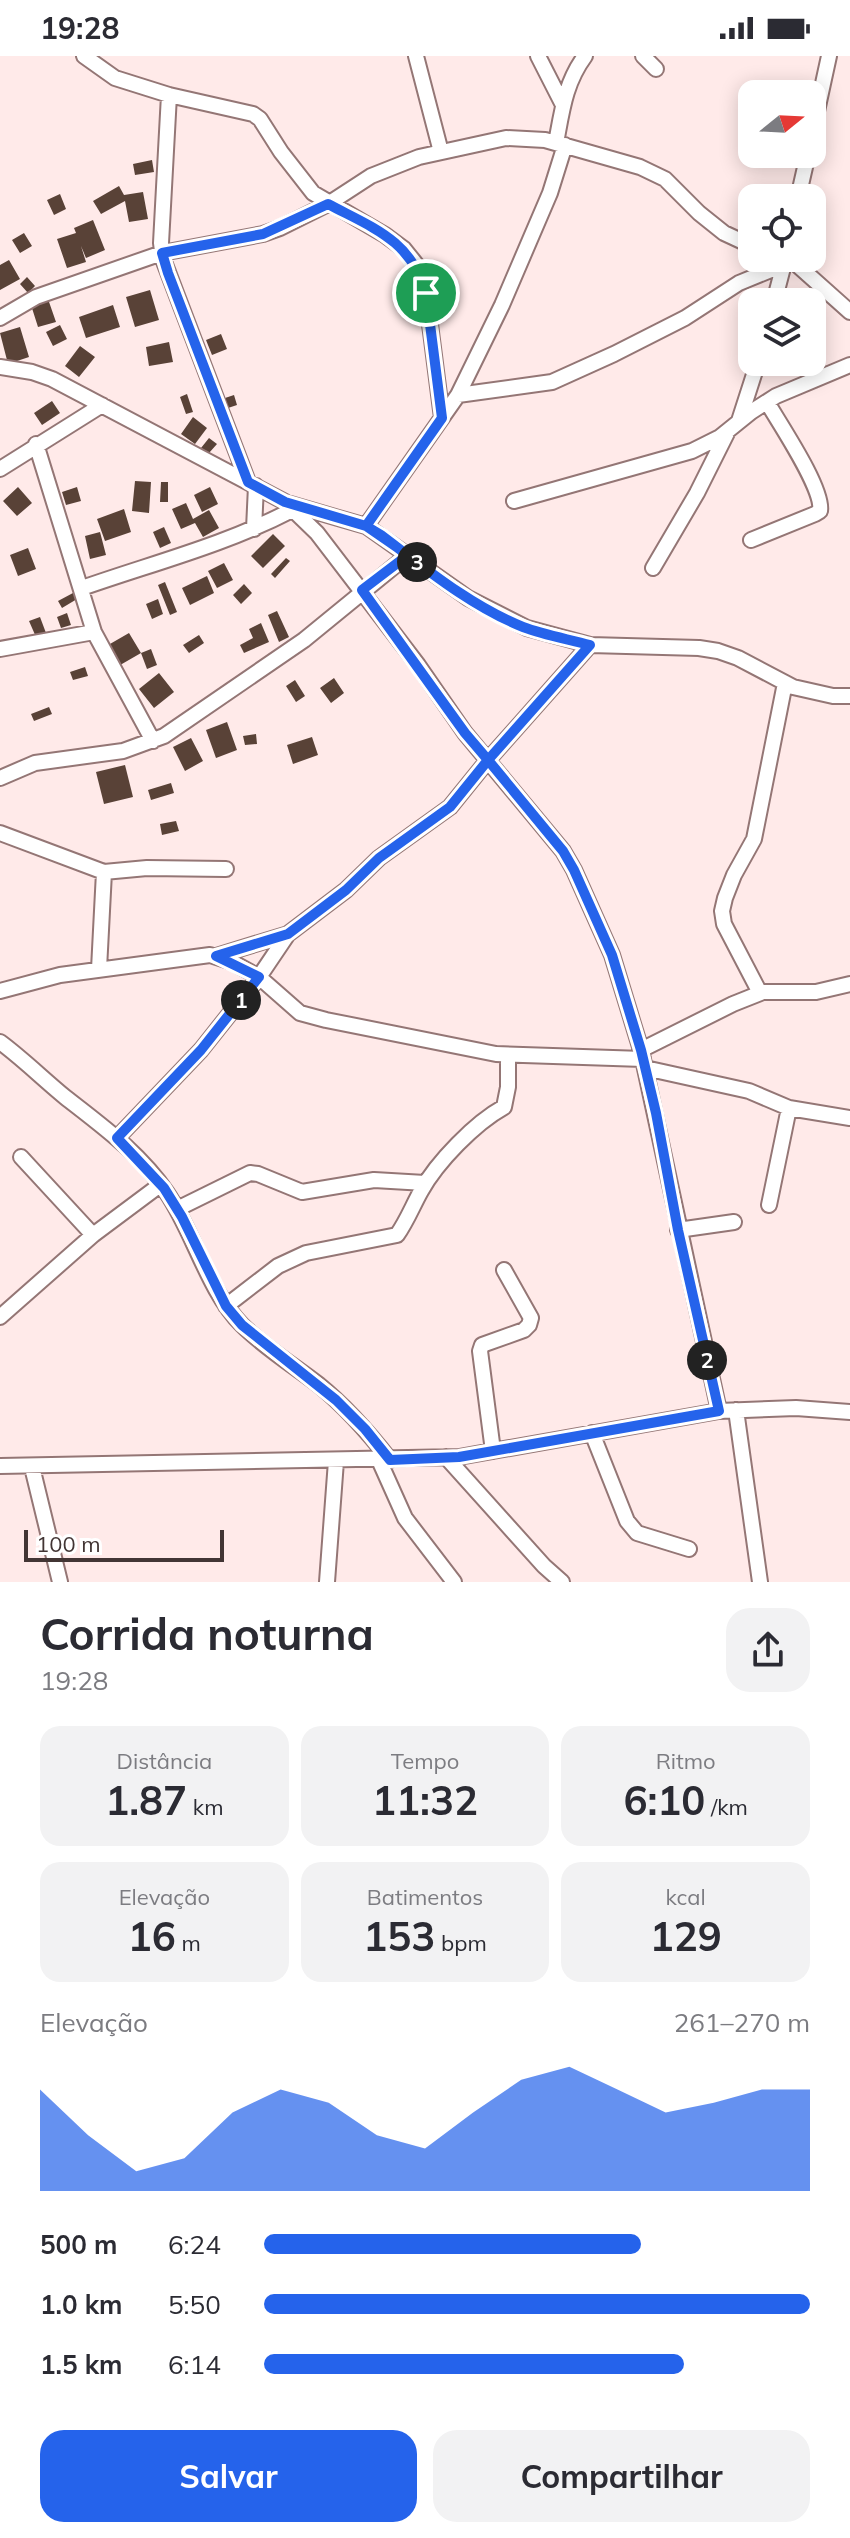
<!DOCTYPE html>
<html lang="pt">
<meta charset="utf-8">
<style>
body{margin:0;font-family:Mulish,sans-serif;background:#f2f2f3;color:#2b2b33;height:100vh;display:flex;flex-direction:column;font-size:30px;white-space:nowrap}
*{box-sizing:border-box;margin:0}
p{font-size:26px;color:#7c7c81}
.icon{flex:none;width:44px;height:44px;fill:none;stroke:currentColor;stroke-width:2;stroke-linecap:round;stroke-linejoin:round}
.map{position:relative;height:1526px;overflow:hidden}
.side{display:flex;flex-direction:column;background:#fff;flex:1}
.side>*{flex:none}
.needle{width:52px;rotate:72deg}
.fabs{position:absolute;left:738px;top:24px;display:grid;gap:16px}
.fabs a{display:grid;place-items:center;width:88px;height:88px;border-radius:16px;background:#fff;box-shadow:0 4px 20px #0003;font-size:40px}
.scale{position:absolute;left:24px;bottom:20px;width:200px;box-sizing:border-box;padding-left:8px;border:4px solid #423534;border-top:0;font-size:22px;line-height:28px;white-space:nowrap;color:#423534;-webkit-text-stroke:6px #fff;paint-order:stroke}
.pin{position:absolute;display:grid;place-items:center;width:68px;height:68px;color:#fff;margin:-34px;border:4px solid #fff;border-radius:50%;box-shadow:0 2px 8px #0007}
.km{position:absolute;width:40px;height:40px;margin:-20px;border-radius:50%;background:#222;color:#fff;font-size:22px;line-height:40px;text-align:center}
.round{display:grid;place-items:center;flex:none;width:84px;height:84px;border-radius:24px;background:#f2f2f3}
.summary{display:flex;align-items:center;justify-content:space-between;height:136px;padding:0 40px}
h1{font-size:44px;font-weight:700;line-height:60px}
.metrics{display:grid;grid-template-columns:repeat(3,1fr);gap:12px;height:136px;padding:8px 40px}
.metrics div{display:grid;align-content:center;border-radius:20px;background:#f2f2f3;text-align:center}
.metrics b{font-size:40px;font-weight:700}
.metrics small{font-size:22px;font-weight:400}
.metrics p{font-size:22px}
.chart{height:224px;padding:16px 40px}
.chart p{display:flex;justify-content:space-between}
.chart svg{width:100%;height:144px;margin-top:8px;fill:#2563eb;opacity:.7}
.primary-button{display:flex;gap:16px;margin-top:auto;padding:16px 40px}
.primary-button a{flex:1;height:92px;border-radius:24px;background:#2563eb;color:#fff;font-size:32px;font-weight:700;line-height:92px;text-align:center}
.primary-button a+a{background:#f2f2f3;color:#2b2b33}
ul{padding:0 40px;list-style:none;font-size:26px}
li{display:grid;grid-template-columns:128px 96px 1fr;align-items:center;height:60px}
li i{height:20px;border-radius:10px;background:#2563eb}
.status{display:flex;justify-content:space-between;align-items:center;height:56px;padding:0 40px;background:#fff;direction:ltr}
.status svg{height:22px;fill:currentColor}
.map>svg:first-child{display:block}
.building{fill:#594237}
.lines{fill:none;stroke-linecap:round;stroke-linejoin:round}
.minor-casing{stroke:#947675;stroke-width:18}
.minor{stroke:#fff;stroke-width:14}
.route-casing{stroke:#fff;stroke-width:16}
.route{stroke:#2563eb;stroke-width:10}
</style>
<div class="status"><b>19:28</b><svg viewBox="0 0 49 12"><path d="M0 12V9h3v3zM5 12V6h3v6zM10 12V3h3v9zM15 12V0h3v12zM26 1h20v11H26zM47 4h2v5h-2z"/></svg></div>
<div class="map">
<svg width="850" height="1526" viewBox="0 0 850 1526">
<rect width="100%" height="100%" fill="#ffeae9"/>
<path class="building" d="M152 104 154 116 135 119 133 108Z
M119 130 124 139 143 136 148 163 129 166 125 145 101 158 93 145Z
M60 138 66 153 54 159 47 144Z
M93 164 105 194 86 202 81 190 86 206 67 212 57 183 76 177 74 172Z
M24 177 32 190 20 197 12 184Z
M9 204 20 223 0 234V209Z
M27 221 35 230 28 237 20 228Z
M150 234 159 264 135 271 126 241Z
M48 243 56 266 38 271 31 249Z
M113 249 120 271 86 282 79 261Z
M60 269 67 283 53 290 46 276Z
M20 271 29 301 8 308 0 277Z
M221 278 227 293 212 299 206 284Z
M169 286 173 306 149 310 146 291Z
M80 290 95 301 79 321 65 310Z
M187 338 193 356 186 358 180 341Z
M234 339 237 349 228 352 225 342Z
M52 345 60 357 42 369 34 357Z
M193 361 207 372 195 388 181 378Z
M209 382 217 388 209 397 201 392Z
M135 425 151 426 149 457 132 455Z
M161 426H168V446H160Z
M18 431 32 447 17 460 3 445Z
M77 431 81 445 66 449 62 436Z
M210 431 218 448 202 456 194 439Z
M186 447 193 463 209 454 219 472 203 481 195 467 181 473 172 453Z
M124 453 131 476 105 485 97 463Z
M164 471 171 487 160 492 153 476Z
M100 476 106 499 90 503 85 480Z
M273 478 285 490 263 512 251 500Z
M28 492 36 513 18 520 10 499Z
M286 502 290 505 275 522 271 518Z
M224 507 233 524 217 532 208 515Z
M207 520 214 537 190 549 182 532Z
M165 526 177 556 170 559 158 529Z
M244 528 252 537 241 548 233 539Z
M73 537 77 543 62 552 58 545Z
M158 543 163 558 152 563 146 548Z
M277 555 289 581 279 586 268 559Z
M67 557 71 569 61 572 57 561Z
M40 561 46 577 36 581 29 565Z
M261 567 269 586 244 597 240 589 253 582 249 573Z
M129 577 141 597 151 593 157 609 147 613 141 597 115 612 103 592Z
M199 579 204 587 189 597 183 589Z
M85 611 88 620 73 624 70 616Z
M159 617 174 636 154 652 139 633Z
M334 622 344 637 331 647 320 632Z
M295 624 305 640 296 646 286 630Z
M49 651 52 658 34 665 31 658Z
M227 666 237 694 216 702 206 674Z
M256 678 257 688 245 689 243 680Z
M312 681 318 699 293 708 287 689Z
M191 682 203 705 185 715 173 691Z
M125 709 133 741 104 748 96 716Z
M171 727 174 737 151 744 148 734Z
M176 765 179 775 162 779 160 768Z"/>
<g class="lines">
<g class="minor-casing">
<path id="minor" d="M84 0 115 22 169 39 253 58 260 63 281 96 313 137 385 179 404 193 416 208 426 237 442 362
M416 0 441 96
M538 0 563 49
M643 0 656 13
M169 39 161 187 163 203 248 426
M812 78 829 0
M556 87C562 55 565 27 585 0
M798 142 808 98
M785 202 794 206 850 256
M774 246 785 204
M0 262 36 241 162 197 263 178 280 172 328 148 371 120 419 101 506 82 545 84 640 111 665 123 699 157 724 177 752 190
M0 311 32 316 52 323 285 446 317 477 418 609 465 677 563 795 574 814 612 899 641 994 719 1355
M458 339 552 326 614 298 685 262 739 227 783 209
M739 365 758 306
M36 388 94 576 153 685
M0 413 102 349
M514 445 692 395 720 381 751 356 776 340 850 309
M290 448 366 470 468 542 527 572 590 589 699 592 718 595 738 602 793 631 833 640H850
M366 470 458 339 502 249 550 137 565 89
M254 473 256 430
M751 484 815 458 820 455C824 433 779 367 767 346
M653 512 697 437 727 377
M82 532C153 507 225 489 292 454
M0 593 94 576
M0 722 35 707 123 695 164 680 304 584 408 499
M0 777 104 816 147 812 226 813
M216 900 288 878
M99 913 104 816
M0 935 60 919 210 899 232 906 259 921 300 957 326 964 496 998 643 1003
M760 937 724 868 722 855 725 842 734 819 754 783 785 627
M0 986C23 1003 43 1023 65 1041 102 1070 140 1097 167 1137 194 1177 208 1235 242 1269 265 1292 293 1309 319 1329 346 1351 368 1376 390 1404
M641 994 733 948 763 936H816L850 928
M645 1012 749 1035 789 1052 850 1062
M117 1082 201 994 259 921 288 878 346 834 379 802 450 751 488 704 590 589
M21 1101 93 1179
M769 1149 789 1052
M177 1153 250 1117 258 1118 302 1136 374 1124 425 1127
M678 1174 734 1166
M226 1250 278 1210 306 1197 397 1179C407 1165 413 1149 421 1135 437 1106 475 1067 504 1051L508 1031V999
M0 1261 93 1179 160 1129
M736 1354 760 1526
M592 1377 627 1465 637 1477 689 1493
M493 1395 480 1295 482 1289 524 1274 529 1269 531 1262 504 1214
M446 1401 544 1510 562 1526
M379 1404 405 1462 454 1526
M0 1410 459 1401 719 1355 796 1352 850 1356
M32 1411 60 1526
M327 1526 336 1405"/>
</g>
<use href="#minor" class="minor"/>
</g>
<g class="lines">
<g class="route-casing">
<path id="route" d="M426 237 442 362 366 470 408 499 362 534 465 677 488 704 450 751 379 802 346 834 288 878 216 900 259 921 201 994 117 1082 164 1132 182 1161 226 1250 242 1269 336 1344 365 1373 390 1404 459 1401 719 1355 678 1174 656 1057 641 994 612 899 574 814 563 795 488 704 590 589C568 583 544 579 523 571 471 550 426 513 381 479L366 470 285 446 248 426 168 217 162 197 263 178 328 148C373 172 411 184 426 237"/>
</g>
<use href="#route" class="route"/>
</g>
</svg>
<div class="fabs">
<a><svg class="needle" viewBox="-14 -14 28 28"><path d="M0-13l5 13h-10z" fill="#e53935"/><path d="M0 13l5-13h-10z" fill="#7c7c81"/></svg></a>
<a><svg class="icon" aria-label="locate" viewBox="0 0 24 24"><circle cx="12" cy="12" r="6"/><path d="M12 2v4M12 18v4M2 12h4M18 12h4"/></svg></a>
<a><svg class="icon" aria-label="layers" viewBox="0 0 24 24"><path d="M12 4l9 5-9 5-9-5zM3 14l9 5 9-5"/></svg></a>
</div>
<div class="scale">100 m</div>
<div class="pin" style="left:426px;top:237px;background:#1e9e55"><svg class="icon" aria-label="arrive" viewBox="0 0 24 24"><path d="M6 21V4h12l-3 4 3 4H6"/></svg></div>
<b class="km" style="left:241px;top:944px">1</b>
<b class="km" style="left:707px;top:1304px">2</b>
<b class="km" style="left:417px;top:506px">3</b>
</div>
<section class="side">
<div class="summary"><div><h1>Corrida noturna</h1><p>19:28</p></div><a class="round"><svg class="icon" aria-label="share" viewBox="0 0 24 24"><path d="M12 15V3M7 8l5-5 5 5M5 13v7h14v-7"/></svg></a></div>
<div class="metrics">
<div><p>Distância</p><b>1.87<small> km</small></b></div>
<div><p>Tempo</p><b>11:32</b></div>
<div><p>Ritmo</p><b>6:10<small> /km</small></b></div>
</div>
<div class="metrics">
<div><p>Elevação</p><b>16<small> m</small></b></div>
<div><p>Batimentos</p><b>153<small> bpm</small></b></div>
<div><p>kcal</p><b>129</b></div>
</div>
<div class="chart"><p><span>Elevação</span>261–270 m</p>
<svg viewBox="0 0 160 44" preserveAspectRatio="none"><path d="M0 44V13L10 27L20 38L30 34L40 20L50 13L60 17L70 27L80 31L90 20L100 10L110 6L120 13L130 20L140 17L150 13L160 13V44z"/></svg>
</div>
<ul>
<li><b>500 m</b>6:24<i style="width:69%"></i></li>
<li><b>1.0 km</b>5:50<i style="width:100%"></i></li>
<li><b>1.5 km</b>6:14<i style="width:77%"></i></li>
</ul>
<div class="primary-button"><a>Salvar</a><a>Compartilhar</a></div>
</section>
